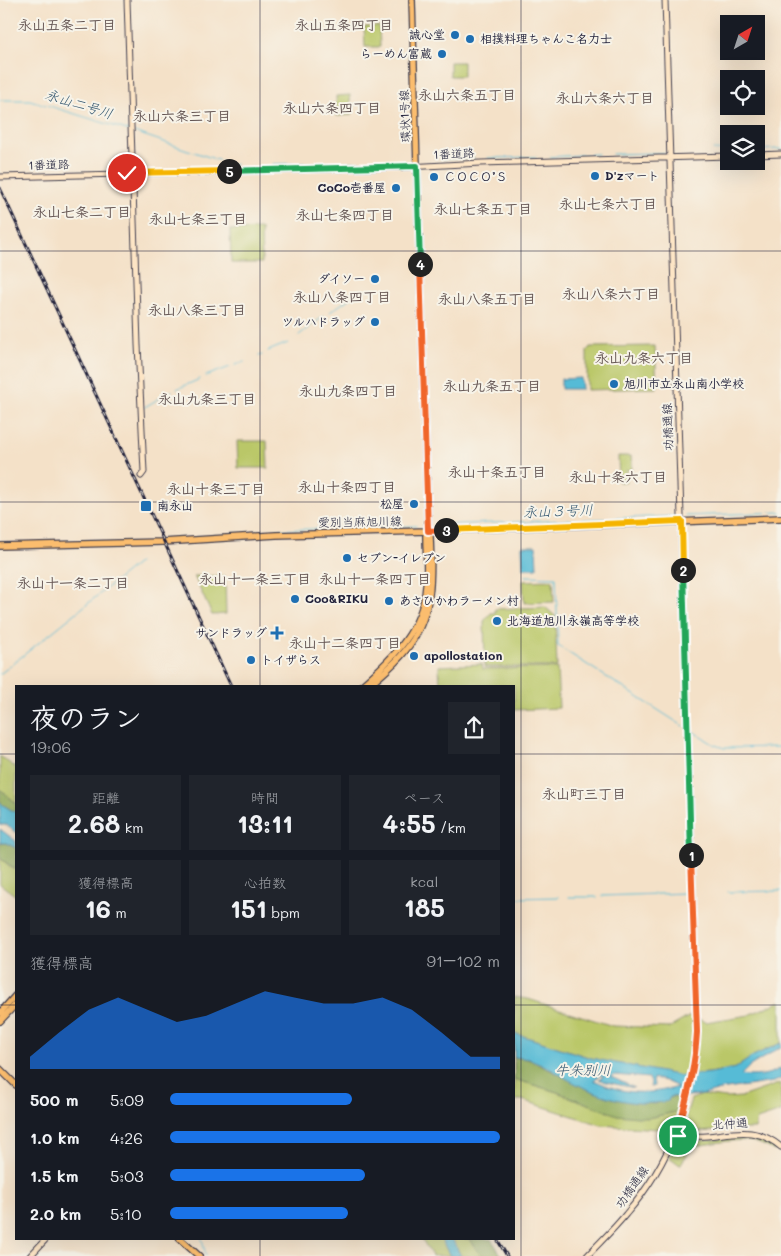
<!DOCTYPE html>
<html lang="ja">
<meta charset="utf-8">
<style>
body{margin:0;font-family:Mali,"Klee One",sans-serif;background:#20242c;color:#f1f3f6;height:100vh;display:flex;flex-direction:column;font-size:19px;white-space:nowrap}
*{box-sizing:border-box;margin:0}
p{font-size:16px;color:#9ea1a6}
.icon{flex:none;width:28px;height:28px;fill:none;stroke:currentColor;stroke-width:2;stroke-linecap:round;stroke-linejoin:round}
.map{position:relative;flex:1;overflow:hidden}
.panel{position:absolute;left:15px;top:685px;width:500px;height:555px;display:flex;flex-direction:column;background:#171b24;border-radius:0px;box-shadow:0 5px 20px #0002}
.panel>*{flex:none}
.needle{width:32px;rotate:39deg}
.fabs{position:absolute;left:720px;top:15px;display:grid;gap:10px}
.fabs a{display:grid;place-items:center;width:45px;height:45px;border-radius:0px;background:#171b24;box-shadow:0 5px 20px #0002;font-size:25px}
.pin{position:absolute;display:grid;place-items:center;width:42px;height:42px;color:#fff;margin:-21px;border:2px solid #fff;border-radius:50%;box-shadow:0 1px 5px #0007}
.km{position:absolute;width:25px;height:25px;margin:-12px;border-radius:50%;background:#222;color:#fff;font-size:14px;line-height:25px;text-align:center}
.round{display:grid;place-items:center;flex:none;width:52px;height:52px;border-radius:0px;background:#20242c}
.summary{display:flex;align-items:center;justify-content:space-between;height:85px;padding:0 15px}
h1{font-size:28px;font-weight:700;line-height:38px}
.figures{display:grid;grid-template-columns:repeat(3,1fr);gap:8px;height:85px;padding:5px 15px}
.figures div{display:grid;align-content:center;border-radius:0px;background:#20242c;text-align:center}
.figures b{font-size:25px;font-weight:700}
.figures small{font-size:14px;font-weight:400}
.figures p{font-size:14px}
.chart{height:140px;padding:10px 15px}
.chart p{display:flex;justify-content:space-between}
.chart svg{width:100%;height:90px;margin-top:5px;fill:#1a73e8;opacity:.7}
ul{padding:0 15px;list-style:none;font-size:16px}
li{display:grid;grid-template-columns:80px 60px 1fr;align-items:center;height:38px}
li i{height:12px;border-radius:6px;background:#1a73e8}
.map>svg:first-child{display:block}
.green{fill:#bac768;stroke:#6e7452}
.forest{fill:#93ac5c;stroke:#5a674c}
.water{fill:#57bbd6;stroke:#3c6e88;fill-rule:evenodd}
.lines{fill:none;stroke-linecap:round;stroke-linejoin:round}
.stream{stroke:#57bbd6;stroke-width:1}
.secondary-casing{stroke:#423f50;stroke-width:7}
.primary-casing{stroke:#423f50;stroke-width:8}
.secondary{stroke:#fde5c5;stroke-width:5}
.primary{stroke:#fbbd6e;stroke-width:5.5}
.rail-casing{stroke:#22223b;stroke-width:3}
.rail{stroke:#f7f3e8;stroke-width:1;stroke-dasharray:4;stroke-linecap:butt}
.split-1-casing{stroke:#fff;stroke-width:10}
.split-2-casing{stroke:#fff;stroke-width:10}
.split-3-casing{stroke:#fff;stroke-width:10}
.split-4-casing{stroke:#fff;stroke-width:10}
.split-5-casing{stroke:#fff;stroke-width:10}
.split-6-casing{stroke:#fff;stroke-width:10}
.split-1{stroke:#f0652b;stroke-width:6}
.split-2{stroke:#22a559;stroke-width:6}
.split-3{stroke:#f5b400;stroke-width:6}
.split-4{stroke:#f0652b;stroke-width:6}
.split-5{stroke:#22a559;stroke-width:6}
.split-6{stroke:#f5b400;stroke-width:6}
.grid{fill:none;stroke:#22223b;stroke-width:1;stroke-opacity:0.55}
.poi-dot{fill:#1f6fb2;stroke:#f7f3e8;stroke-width:2}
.labels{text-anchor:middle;stroke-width:4;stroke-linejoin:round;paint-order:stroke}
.poi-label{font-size:12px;font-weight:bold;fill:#22223b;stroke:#f7f3e8;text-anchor:start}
.street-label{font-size:12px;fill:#22223b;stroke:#f7f3e8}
.neighbourhood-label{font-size:14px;font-weight:bold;fill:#635452;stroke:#f7f3e8}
.water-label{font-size:14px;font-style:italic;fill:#355871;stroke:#f7f3e8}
</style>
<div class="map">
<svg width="781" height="1256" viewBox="0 0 781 1256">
<rect width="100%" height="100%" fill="#f7f3e8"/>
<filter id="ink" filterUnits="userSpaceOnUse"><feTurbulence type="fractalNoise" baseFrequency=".02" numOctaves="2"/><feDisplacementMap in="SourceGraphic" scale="10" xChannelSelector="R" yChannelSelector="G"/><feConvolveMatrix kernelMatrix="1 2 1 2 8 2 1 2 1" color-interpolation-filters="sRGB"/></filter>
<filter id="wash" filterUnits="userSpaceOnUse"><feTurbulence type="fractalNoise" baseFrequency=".0096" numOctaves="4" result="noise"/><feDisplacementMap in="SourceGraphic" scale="20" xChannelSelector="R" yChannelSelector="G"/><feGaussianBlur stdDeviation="1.12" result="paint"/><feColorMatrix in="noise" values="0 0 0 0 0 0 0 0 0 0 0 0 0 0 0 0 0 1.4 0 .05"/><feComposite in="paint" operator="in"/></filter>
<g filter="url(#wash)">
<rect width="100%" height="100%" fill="#f4e1c8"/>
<path class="green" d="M379 26 380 47H365L364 27Z
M463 62V76H450V62Z
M350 95 351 115 337 116 336 96Z
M261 229 262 263H231L230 230Z
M655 346 657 388 587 390V351L590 347Z
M237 441H267L268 468H238Z
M618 456H631L632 470H626V482H619Z
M194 576H225L226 614 212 615Z
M553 580 554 602 524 603 523 581Z
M545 607 555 616 557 667H485L484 621 491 613H495V609Z
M482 664 483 669 557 668 559 708 514 710V686H440L439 666Z
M0 756 16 768V803L0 789Z
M0 858 16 871V896L0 884Z
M514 997 528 999 613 1026 669 1028 690 1016 706 1022 749 1015 781 1001V1043L753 1056 736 1068 710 1073 693 1074 692 1079 591 1058 514 1033Z
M514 1079 557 1092 588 1104 648 1118 680 1111 672 1130 601 1125 522 1100H514Z
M781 1083V1112L757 1120 755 1129H740L684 1133 682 1128 691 1099 703 1095 726 1098 741 1097Z
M747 1137 763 1141 776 1149 774 1151C747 1133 724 1143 693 1146L680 1165 669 1157 679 1141H702Z
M422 1239H441L450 1256H432Z
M452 1239H470L481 1256H461Z"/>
<path class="forest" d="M0 789 16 803V813L0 803Z
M0 843H6L16 848V870L0 858Z
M514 1057 528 1059 588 1089 609 1097 629 1101 655 1104 670 1097H683L680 1111 648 1118 617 1115 557 1092 514 1079Z
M470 1239H491L502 1256H481Z"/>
<path class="water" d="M581 378 582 389H561V379Z
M522 546H536L537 568H523Z
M0 803 16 813V833L7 825H0Z
M0 829 16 841V848L6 843H0Z
M514 1033 591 1058 682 1076 710 1073 736 1068 753 1056 781 1043V1047L750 1066 741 1075C754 1077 769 1076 781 1068V1079L774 1082 720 1090 703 1095 670 1097 668 1101C634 1109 596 1095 567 1079 555 1072 542 1063 529 1059 524 1058 519 1058 514 1057ZM600 1075 604 1076 599 1079 606 1082 635 1088 611 1077 615 1075 649 1078 651 1083 650 1087 654 1086 653 1078 665 1081 678 1087C646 1095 625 1095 594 1080Z
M441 1239H452L461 1256H450Z"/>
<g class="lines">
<path class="stream" d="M0 100H30L130 131
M134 132 233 165 236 164
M713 150 727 151
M756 150 781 149
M612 154 664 153
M550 157 598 154
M488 158 536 157
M443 159 474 158
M326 163 378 161
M273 164 316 163
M330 312 353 296
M299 335 324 316
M268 351 288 343
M259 356 262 355
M235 365 244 362
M206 376 230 367
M177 389 200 379
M143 408 172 391
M686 516 781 512
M439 525 677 516
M274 530 416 526
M526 576 556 577 558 646 683 726
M0 674 138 563
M692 731 715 745 724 748 781 747
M728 892 781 891
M602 896 687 893
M569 897H597
M514 898 559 897
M202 1239 206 1256"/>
</g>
</g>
<g filter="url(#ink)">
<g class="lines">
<g class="secondary-casing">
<path id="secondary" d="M127 0 138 345 144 472 141 476
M756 155 781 154
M0 177 408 167 481 163 729 156
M676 1135C686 1136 697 1137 707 1136 736 1133 756 1126 781 1147
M30 1256 46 1239
M587 1256C600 1242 614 1229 626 1214 670 1164 694 1099 697 1032L665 0"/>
</g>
<g class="primary-casing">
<path id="primary" d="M0 546 163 542 276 535 428 531 781 518
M361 686C392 659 423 630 426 586 428 569 426 552 426 536L428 531 412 0
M369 686C381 675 395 664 405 651 433 617 432 578 430 536L428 531
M0 1013 16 995
M0 1021 16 1004
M0 1069 16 1085
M180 1239 199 1256"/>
</g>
<use href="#secondary" class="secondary"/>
<use href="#primary" class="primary"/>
<g class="rail-casing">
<path id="rail" d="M0 188 231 686
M497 1239 507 1256"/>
</g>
<use href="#rail" class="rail"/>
</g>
</g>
<g class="lines" filter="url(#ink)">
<g class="split-1-casing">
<path id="split-1" d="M678 1136H676C687 1101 695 1069 697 1032L691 855"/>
</g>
<g class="split-2-casing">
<path id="split-2" d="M683 570 691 855"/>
</g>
<g class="split-3-casing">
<path id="split-3" d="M446 530 682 521 683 570"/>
</g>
<g class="split-4-casing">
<path id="split-4" d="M420 264 428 531 446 530"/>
</g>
<g class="split-5-casing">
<path id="split-5" d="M229 171 417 166 420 264"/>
</g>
<g class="split-6-casing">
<path id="split-6" d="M127 173 229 171"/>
</g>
<use href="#split-1" class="split-1"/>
<use href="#split-2" class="split-2"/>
<use href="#split-3" class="split-3"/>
<use href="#split-4" class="split-4"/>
<use href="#split-5" class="split-5"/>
<use href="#split-6" class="split-6"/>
</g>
<path class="grid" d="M260 0V686M521 0V1256M0 251H781M0 502H781M0 754H16M514 754H781M0 1005H16M514 1005H781M260 1239V1256"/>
<g class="poi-dot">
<circle cx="455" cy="35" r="5"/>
<circle cx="470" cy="39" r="5"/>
<circle cx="442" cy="54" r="5"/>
<circle cx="595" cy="176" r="5"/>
<circle cx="434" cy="177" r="5"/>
<circle cx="396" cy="188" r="5"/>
<circle cx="375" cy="279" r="5"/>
<circle cx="375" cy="322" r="5"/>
<circle cx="614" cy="384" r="5"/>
<circle cx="414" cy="504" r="5"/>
<rect x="140" y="500" width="12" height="12" rx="2.5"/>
<circle cx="347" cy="558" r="5"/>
<circle cx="295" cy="599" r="5"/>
<circle cx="389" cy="601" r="5"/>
<circle cx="497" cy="621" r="5"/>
<path d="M274.5 625.5h5v5h5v5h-5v5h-5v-5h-5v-5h5z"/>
<circle cx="414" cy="656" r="5"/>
<circle cx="251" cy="660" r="5"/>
</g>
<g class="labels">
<g class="poi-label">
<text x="445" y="39" text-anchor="end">誠心堂</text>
<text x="480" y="43">相撲料理ちゃんこ名力士</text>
<text x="432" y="58" text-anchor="end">らーめん富蔵</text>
<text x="605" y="180">D'zマート</text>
<text x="444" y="181">ＣＯＣＯ’Ｓ</text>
<text x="386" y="192" text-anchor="end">CoCo壱番屋</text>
<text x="365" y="283" text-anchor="end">ダイソー</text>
<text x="365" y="326" text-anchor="end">ツルハドラッグ</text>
<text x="624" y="388">旭川市立永山南小学校</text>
<text x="404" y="508" text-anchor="end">松屋</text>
<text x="157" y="510">南永山</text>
<text x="357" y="562">セブン-イレブン</text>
<text x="305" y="603">Coo&amp;RIKU</text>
<text x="399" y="605">あさひかわラーメン村</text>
<text x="507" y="625">北海道旭川永嶺高等学校</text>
<text x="267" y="637" text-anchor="end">サンドラッグ</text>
<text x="424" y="660">apollostation</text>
<text x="261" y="664">トイザらス</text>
</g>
<g class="street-label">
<text transform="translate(405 116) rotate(-92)" y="4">環状1号線</text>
<text transform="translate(454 154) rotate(-3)" y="4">1番道路</text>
<text transform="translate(49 165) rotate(-2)" y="4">1番道路</text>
<text transform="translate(668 427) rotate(-92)" y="4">功橋通線</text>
<text transform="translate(360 522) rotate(-1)" y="4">愛別当麻旭川線</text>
<text transform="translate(730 1124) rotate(-4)" y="4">北仲通</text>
<text transform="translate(632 1187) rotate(-55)" y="4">功橋通線</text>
</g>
<g class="neighbourhood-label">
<text x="67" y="30">永山五条二丁目</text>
<text x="344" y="30">永山五条四丁目</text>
<text x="467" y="100">永山六条五丁目</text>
<text x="605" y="103">永山六条六丁目</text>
<text x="332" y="113">永山六条四丁目</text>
<text x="182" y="121">永山六条三丁目</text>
<text x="608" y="209">永山七条六丁目</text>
<text x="483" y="214">永山七条五丁目</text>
<text x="82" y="217">永山七条二丁目</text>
<text x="345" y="220">永山七条四丁目</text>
<text x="198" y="224">永山七条三丁目</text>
<text x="611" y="299">永山八条六丁目</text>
<text x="342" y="302">永山八条四丁目</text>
<text x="487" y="304">永山八条五丁目</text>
<text x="197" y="315">永山八条三丁目</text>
<text x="644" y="363">永山九条六丁目</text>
<text x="492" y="391">永山九条五丁目</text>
<text x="348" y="396">永山九条四丁目</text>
<text x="207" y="404">永山九条三丁目</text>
<text x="497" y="477">永山十条五丁目</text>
<text x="618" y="482">永山十条六丁目</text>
<text x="347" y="492">永山十条四丁目</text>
<text x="216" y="494">永山十条三丁目</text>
<text x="255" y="584">永山十一条三丁目</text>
<text x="375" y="584">永山十一条四丁目</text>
<text x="73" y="588">永山十一条二丁目</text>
<text x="345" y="648">永山十二条四丁目</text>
<text x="584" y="799">永山町三丁目</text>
</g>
<g class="water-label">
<text transform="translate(79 104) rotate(17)" y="5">永山二号川</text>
<text transform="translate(558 511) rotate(-2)" y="5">永山３号川</text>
<text x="583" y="1075">牛朱別川</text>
</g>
</g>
</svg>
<div class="fabs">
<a><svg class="needle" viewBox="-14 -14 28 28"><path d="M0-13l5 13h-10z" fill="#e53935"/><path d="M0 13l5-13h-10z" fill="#9ea1a6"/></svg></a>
<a><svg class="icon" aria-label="locate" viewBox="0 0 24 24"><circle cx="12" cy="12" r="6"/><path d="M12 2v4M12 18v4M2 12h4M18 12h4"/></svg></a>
<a><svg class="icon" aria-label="layers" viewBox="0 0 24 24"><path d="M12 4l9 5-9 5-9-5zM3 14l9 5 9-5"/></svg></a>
</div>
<div class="pin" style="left:678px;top:1136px;background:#1e9e55"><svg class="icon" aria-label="arrive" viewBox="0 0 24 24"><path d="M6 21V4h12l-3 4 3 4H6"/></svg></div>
<div class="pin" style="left:127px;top:173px;background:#d93025"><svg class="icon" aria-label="check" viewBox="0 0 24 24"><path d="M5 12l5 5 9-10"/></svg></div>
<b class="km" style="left:691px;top:855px">1</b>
<b class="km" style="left:683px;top:570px">2</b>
<b class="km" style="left:446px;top:530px">3</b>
<b class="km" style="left:420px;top:264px">4</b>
<b class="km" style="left:229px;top:171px">5</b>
<section class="panel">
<div class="summary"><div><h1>夜のラン</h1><p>19:06</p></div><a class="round"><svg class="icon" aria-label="share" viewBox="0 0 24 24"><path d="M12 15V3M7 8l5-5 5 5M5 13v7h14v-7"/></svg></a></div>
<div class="figures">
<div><p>距離</p><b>2.68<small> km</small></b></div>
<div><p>時間</p><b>13:11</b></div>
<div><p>ペース</p><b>4:55<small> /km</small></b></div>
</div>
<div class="figures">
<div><p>獲得標高</p><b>16<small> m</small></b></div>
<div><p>心拍数</p><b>151<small> bpm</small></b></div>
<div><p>kcal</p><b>185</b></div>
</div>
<div class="chart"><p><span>獲得標高</span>91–102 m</p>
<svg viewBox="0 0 160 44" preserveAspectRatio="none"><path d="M0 44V38L10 26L20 15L30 9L40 15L50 21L60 18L70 12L80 6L90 9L100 12L110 12L120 9L130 15L140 26L150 38L160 38V44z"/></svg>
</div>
<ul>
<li><b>500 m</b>5:09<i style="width:55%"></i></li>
<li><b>1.0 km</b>4:26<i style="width:100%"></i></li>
<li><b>1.5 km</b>5:03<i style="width:59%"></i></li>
<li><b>2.0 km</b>5:10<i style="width:54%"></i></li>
</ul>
</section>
</div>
